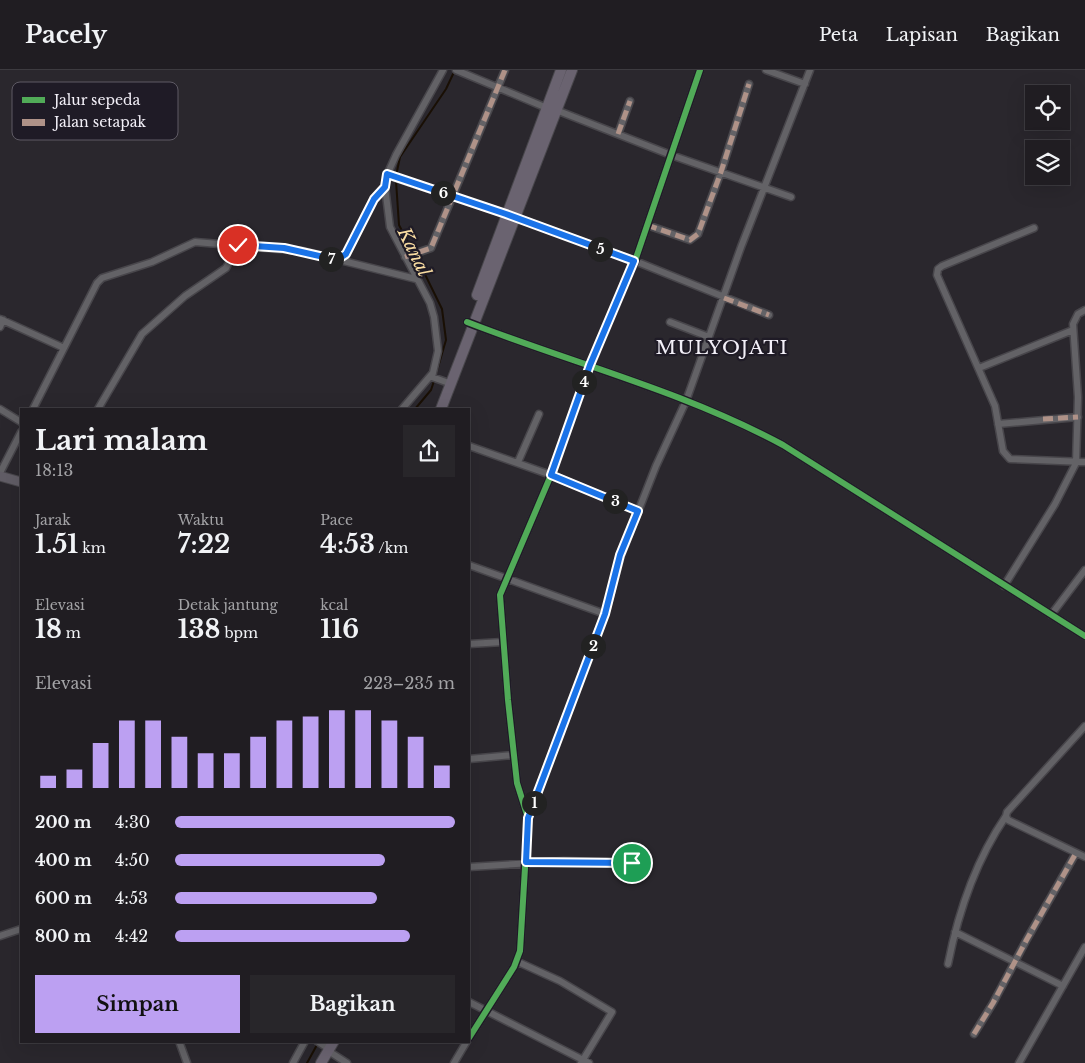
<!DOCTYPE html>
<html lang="id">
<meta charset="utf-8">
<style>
body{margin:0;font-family:"Libre Baskerville",serif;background:#28262a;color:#f1f3f6;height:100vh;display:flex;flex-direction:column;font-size:19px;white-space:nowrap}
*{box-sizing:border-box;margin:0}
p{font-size:16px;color:#a2a2a5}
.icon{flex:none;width:28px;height:28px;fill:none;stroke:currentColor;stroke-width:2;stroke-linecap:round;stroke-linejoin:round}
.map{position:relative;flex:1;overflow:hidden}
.sheet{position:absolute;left:20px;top:338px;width:450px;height:635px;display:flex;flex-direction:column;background:#201d22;border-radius:0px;box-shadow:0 5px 20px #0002,0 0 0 1px #3d3b40}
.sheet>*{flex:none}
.tools{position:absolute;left:1025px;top:15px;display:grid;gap:10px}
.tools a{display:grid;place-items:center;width:45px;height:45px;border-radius:0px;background:#201d22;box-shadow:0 5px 20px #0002,0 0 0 1px #3d3b40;font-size:25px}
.pin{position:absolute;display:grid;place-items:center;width:42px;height:42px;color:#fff;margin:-21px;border:2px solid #fff;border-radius:50%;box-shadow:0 1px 5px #0007}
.km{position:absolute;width:25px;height:25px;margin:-12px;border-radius:50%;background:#222;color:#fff;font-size:14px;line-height:25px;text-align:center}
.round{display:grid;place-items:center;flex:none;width:52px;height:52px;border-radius:0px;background:#28262a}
.summary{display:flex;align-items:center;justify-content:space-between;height:85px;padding:0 15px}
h1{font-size:28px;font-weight:800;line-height:38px}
.metrics{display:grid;grid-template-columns:repeat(3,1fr);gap:8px;height:85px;padding:5px 15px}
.metrics div{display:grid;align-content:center}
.metrics b{font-size:25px;font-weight:800}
.metrics small{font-size:14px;font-weight:400}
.metrics p{font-size:14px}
.chart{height:140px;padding:10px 15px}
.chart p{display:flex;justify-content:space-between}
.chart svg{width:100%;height:90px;margin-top:5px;stroke:#bca0f2;stroke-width:6}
.action{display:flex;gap:10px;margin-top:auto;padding:10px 15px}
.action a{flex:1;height:58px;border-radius:0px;background:#bca0f2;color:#111;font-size:20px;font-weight:800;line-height:58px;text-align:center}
.action a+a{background:#28262a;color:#f1f3f6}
ul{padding:0 15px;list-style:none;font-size:16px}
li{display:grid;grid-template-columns:80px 60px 1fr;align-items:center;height:38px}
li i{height:12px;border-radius:6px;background:#bca0f2}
header{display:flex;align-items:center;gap:30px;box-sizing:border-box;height:70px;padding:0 25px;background:#201d22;border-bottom:1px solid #3d3b40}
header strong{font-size:24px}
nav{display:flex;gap:28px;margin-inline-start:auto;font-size:18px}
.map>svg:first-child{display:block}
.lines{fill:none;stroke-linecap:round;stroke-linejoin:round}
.stream{stroke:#190f04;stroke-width:2}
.minor-casing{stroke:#48464b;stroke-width:9}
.major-casing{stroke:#48464b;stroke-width:11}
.highway-casing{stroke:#48464b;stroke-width:12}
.minor{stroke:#636266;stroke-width:6}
.major{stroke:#615d66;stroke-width:9}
.highway{stroke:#6a6370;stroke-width:10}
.quiet{stroke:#af9288;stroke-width:5;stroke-dasharray:10 5;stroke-linecap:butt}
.cycleway-casing{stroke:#1f1b26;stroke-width:9}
.cycleway{stroke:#51ab58;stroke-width:6}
.route-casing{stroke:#fff;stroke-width:10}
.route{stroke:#1a73e8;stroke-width:6}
.labels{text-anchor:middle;stroke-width:4.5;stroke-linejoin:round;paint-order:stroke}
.water-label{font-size:18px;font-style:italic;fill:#f9dca1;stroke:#1f1b26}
.quarter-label{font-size:19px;letter-spacing:1px;fill:#f3f0f8;stroke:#1f1b26}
.key{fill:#1f1b26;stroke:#5f5b65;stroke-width:1}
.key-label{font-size:14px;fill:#f3f0f8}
</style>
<header>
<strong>Pacely</strong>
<nav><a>Peta</a><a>Lapisan</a><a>Bagikan</a></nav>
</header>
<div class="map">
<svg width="1085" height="993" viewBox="0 0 1085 993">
<rect width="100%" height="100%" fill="#2a272d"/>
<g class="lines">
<path class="stream" d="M396 106 400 87 446 19 454 2
M396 111 399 155 413 182
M416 186 442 239 446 270 436 304
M415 339 431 320 434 311
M307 993 318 973"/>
<g class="minor-casing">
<path id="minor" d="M443 0 396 85 387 105 385 117 390 157 430 233 434 247 438 281 432 307 446 312
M456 0 547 38
M766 0 805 14
M556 40 671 85 791 127
M618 64 630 31
M387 105 506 144 635 191 769 245
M647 155 690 170 698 164 721 102 749 14
M1034 158 942 196 938 199 937 205 995 336 1003 381 1010 389 1085 392
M405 187 431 178 505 0
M337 190 346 184 374 129 385 117
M0 249 64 278
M467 252C572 293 683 321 783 375L1085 566
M670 252 709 267
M0 257 3 250
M979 298 1073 260
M0 339 21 352
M33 339 97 213 102 208 152 192 195 172 303 181 416 209
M98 339 142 264 185 226 226 198 238 175
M402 339 432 304
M998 354 1078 347
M469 376 551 405 638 441
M518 392 539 344
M0 403 21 362
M469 495 605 544
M1004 516 1055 434 1076 393 1078 327 1073 254 1078 244 1085 240
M1051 545 1085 500
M469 574 503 572
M1085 656 1007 742 1006 746 1008 750 1085 787
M469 689 514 685
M528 748 605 544 621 485 656 396 686 331 741 177 810 0
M469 797 564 791 632 793
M955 862 1063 916
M0 866 21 859
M516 891 560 911 612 942 581 993
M948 894C958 843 976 790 1006 746
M469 932 589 993
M974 964 993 933 1027 869 1076 783
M469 968 514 897 520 881 528 748 517 713 508 630 500 525 551 405 591 295 635 191 700 0
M179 971 187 993
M317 971 329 979
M333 984 347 993
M293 993 305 971
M454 993 467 971
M1019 993 1085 877"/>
</g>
<g class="major-casing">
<path id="major" d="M0 406 21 412"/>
</g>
<g class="highway-casing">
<path id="highway" d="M477 225 561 0
M441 339 572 0
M321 993 334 971"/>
</g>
<use href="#minor" class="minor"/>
<use href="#major" class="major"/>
<use href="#highway" class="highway"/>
<path class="quiet" d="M618 64 630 31
M647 155 690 170 698 164 721 102 749 14
M405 187 431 178 505 0
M337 190 346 184 374 129 385 117
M724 228 769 245
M1043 349 1078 347
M974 964 993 933 1027 869 1076 783"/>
<g class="cycleway-casing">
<path id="cycleway" d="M467 252C572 293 683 321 783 375L1085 566
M469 968 514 897 520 881 528 748 517 713 508 630 500 525 551 405 591 295 635 191 700 0"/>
</g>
<use href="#cycleway" class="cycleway"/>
</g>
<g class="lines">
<g class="route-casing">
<path id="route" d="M238 175 284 178 337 190 346 184 374 129 385 117 387 104 506 144 634 191 590 295 551 405 638 441 620 485 605 544 528 748 526 792 632 793"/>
</g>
<use href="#route" class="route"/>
</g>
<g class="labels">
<g class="water-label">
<text transform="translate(414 182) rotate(64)" y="6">Kanal</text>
</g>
<g class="quarter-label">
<text x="722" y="284">MULYOJATI</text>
</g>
</g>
<rect x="12" y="12" width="166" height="58" rx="8" class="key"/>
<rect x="22" y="27" width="23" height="6" fill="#51ab58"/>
<rect x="22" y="49" width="23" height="7" fill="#af9288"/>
<g class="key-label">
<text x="54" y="35">Jalur sepeda</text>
<text x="54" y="57">Jalan setapak</text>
</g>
</svg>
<div class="tools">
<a><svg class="icon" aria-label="locate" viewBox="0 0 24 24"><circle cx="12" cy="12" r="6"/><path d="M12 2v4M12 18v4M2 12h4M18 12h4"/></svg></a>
<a><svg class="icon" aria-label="layers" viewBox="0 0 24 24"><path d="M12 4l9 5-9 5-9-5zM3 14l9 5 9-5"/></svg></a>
</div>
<div class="pin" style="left:632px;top:793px;background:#1e9e55"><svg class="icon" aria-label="arrive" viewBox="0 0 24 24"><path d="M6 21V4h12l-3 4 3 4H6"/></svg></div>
<div class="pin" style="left:238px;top:175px;background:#d93025"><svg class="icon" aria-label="check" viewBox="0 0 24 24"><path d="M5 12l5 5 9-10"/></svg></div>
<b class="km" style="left:534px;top:733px">1</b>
<b class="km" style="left:593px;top:576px">2</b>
<b class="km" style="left:615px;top:431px">3</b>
<b class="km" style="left:584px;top:312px">4</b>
<b class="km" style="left:600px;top:179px">5</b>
<b class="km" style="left:443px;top:123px">6</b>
<b class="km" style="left:331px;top:189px">7</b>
<section class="sheet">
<div class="summary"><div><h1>Lari malam</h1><p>18:13</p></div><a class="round"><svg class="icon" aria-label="share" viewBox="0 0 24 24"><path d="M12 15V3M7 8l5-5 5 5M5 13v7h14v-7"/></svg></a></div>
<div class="metrics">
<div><p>Jarak</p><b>1.51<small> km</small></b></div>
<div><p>Waktu</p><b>7:22</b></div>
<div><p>Pace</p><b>4:53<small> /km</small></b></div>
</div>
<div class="metrics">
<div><p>Elevasi</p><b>18<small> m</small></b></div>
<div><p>Detak jantung</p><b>138<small> bpm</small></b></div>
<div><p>kcal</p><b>116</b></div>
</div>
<div class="chart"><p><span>Elevasi</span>223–235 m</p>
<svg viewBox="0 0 160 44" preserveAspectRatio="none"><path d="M5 44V38M15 44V35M25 44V22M35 44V11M45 44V11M55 44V19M65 44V27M75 44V27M85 44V19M95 44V11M105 44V9M115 44V6M125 44V6M135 44V11M145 44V19M155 44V33"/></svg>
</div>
<ul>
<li><b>200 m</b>4:30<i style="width:100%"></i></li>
<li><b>400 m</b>4:50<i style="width:75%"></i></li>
<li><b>600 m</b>4:53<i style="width:72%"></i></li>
<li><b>800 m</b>4:42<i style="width:84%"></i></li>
</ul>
<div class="action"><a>Simpan</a><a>Bagikan</a></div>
</section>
</div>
